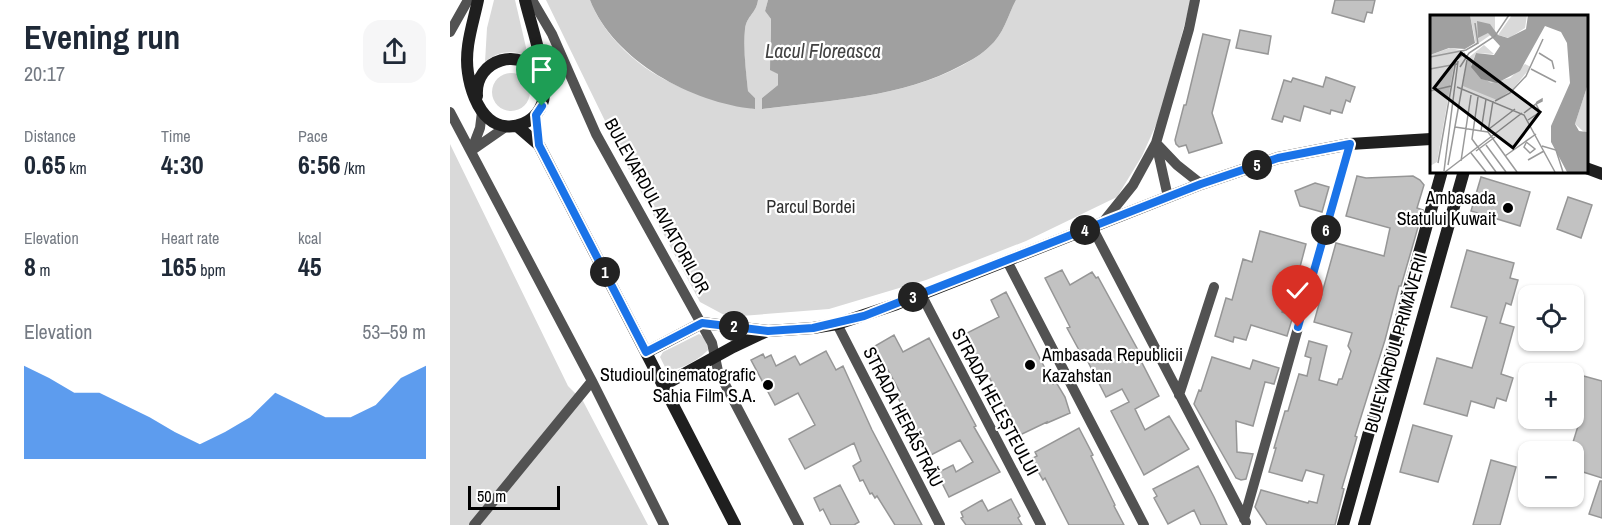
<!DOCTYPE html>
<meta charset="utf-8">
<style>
body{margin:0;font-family:"Archivo Narrow",sans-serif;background:#f6f6f7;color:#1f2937;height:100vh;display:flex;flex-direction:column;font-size:22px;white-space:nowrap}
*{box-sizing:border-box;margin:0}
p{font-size:20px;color:#747a83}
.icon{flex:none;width:33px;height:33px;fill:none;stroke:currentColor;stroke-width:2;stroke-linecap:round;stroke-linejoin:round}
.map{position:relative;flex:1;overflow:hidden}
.details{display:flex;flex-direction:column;background:#fff;width:450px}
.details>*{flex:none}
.tools{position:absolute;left:1068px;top:285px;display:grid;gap:12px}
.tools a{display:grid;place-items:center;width:66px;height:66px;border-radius:12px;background:#fff;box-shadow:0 2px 4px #0004;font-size:30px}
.scale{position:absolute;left:18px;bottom:15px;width:92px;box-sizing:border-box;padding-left:6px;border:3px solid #000;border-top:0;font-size:16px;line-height:21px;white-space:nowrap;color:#000;-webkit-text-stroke:4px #fff;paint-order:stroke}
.pin{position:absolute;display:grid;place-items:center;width:51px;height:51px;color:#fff;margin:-62px -26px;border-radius:50% 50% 50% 0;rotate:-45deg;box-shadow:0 0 6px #0007}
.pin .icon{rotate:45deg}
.km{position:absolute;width:30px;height:30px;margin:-15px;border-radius:50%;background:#222;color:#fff;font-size:16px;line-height:30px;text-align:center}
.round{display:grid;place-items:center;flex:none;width:63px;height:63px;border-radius:18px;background:#f6f6f7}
.overview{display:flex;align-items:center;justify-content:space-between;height:102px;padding:0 24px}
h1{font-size:33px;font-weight:700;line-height:45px}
.metrics{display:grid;grid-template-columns:repeat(3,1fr);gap:9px;height:102px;padding:6px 24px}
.metrics div{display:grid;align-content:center}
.metrics b{font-size:26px;font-weight:700}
.metrics small{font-size:16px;font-weight:400}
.metrics p{font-size:16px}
.chart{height:168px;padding:12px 24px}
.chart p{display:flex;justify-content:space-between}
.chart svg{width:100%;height:108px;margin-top:6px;fill:#1a73e8;opacity:.7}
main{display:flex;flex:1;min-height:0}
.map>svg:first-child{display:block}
.green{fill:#d9d9d9}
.water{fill:#a0a0a0}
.building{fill:#c2c2c2;stroke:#969696;stroke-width:1.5}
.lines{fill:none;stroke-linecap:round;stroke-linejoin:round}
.street{stroke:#525252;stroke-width:10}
.secondary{stroke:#1f1f1f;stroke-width:12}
.route-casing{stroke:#fff;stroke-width:12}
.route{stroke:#1a73e8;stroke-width:8}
.poi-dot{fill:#000;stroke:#fff;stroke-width:2}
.labels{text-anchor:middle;stroke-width:4.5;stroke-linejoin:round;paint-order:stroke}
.poi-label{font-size:18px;fill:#000;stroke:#fff;text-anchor:end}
.street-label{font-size:18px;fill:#000;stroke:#fff}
.park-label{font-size:18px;fill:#303030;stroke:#fff}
.water-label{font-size:20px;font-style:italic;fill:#414141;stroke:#fff}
.inset-road{fill:none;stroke:#999;stroke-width:1.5}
.view{fill:#000;fill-opacity:0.15;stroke:#000;stroke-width:3}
.inset-edge{fill:none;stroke:#000;stroke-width:3}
</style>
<main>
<section class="details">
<div class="overview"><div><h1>Evening run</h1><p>20:17</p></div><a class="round"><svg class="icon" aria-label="share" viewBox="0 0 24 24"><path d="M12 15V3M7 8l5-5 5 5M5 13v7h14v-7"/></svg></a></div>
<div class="metrics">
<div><p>Distance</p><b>0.65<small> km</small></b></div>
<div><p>Time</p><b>4:30</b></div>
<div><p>Pace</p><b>6:56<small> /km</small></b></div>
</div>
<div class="metrics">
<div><p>Elevation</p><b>8<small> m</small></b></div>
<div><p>Heart rate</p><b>165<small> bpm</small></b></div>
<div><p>kcal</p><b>45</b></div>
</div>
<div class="chart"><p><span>Elevation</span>53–59 m</p>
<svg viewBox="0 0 160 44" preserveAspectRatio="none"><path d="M0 44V6L10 11L20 17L30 17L40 22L50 27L60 33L70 38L80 33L90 27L100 17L110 22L120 27L130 27L140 22L150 11L160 6V44z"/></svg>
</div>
</section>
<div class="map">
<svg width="1152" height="525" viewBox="0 0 1152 525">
<rect width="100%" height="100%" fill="#fff"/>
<path class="green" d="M44 0H65L78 56C62 50 48 51 35 62L37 28Z
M96 0H140C156 42 199 77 241 91 262 98 283 103 304 109L305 98 298 91C296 72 293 49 295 29 297 15 306 14 308 0H318L315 11 321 19 320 46 328 74V85L312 98 313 109C380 100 452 98 513 65 522 60 532 54 539 47 554 34 557 17 566 0H741L710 116 692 156 667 197 576 241 476 280 379 309 278 317 250 302 177 166Z
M42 92a19 19 0 1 1 38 0a19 19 0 1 1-38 0Z
M0 144 118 386 133 401 198 525H0Z
M249 334C255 337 257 343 258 350 250 359 227 373 216 369L210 357 213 352Z"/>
<path class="water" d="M140 0H308C306 14 297 15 295 29 293 49 296 71 298 91L305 98V109C242 103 164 61 140 0Z
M318 0H566C557 17 554 34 539 47 532 54 522 60 512 65 452 98 380 100 312 109V98L328 85V74L320 70 321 19 315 11Z"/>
<path class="building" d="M885 0H925L922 13 917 12 914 22 882 13Z
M790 30 821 36 818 54 786 48Z
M753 34 780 40 762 113 772 143 739 153 736 145 729 147 726 144 725 140 734 105H736Z
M876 77 905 87 900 102 896 100 892 113 881 110 880 114 854 106 850 121 834 116 832 122 822 119 834 80 841 82 843 78 873 87Z
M907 176 916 178 963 176 970 180 974 185 967 208 973 210 951 286H949L935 340 905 436 907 437 892 488 894 489 885 525H817L805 507 811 490 858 503 859 501 867 503 874 475 856 470 852 481 819 472 826 448H824L835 411H838L849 374 857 376 861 358 855 356 859 341 877 346 869 380 887 385 889 379H892L901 351 898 346 902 333 864 322 886 243 934 256 940 228 896 216Z
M1031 177 1080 192 1070 226 1021 211Z
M865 183 879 187 872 212 850 206 845 191Z
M1118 197 1142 205 1131 238 1107 229Z
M810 231 856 244 850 267 845 266 832 312 843 316 837 336 801 325 796 340 784 337 783 342 765 336 776 298 782 300 793 259 802 262Z
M1017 250 1064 263 1060 278 1068 280 1061 305 1056 303 1050 323 1064 327 1051 374 1063 378 1056 401 1047 398 1044 408 1021 401 1017 416 974 404 987 358 1022 368 1037 317 1001 307Z
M612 270 620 285 642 272 646 278 648 277 689 352 687 353 709 396 685 409 695 430 719 416 739 449 694 475 661 411 679 402 672 389 656 397 637 360 635 361 617 328 620 327 595 278Z
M556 292 603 384 606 382 615 397 620 413 597 423V422L570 435 539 377 532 381 528 372 533 369 515 334 549 317 541 300Z
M444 335 453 352 479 338 526 426 524 427 550 472 499 497 487 473 503 465 506 472 523 462 510 440 479 456 446 394 450 392 433 361 426 364 420 353 427 350 425 346Z
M376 351 386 370 393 366 422 430 472 525H445L427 496 425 498 422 493 420 494 413 480 410 481 403 466 411 461 404 443 355 469 339 439 365 425 348 393 325 405 301 360 313 354 315 358 321 355 326 366 345 356 350 365Z
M762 357 800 369 803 360 829 368 824 384 815 382 803 426 786 421 787 452 803 454 796 479 791 480 786 478 744 404 749 390 751 391Z
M1130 375 1152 381V478L1133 472 1132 474 1124 471V452H1120L1128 426 1124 425V400Z
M963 425 1002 436 988 482 950 472Z
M629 428 643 455 641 456 665 505 664 506 674 525H619L595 478 593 480 581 459 587 456 585 452Z
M1041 460 1066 467 1050 525H1023Z
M748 466 764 497 777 525H751L744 510 718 524 704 498 707 496 703 489Z
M1150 481H1152V518L1139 514Z
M390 485 409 522 404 525H381L373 509 370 511 364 498Z
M561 499 570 516 568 518 572 525H516L511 518 513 517 511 512 532 500 538 511Z"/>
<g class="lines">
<path class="street" d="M82 0 102 34 146 134 262 343 268 371 349 525
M0 32 18 0
M0 112 142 381 214 525
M706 143 727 165 751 184
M706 143 718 197
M22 149 30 128 32 112
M21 151 57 126
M654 221 683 185 706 143 739 29 745 0
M642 227 796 522
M557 261 694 525
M471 294 591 525
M387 324 490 525
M729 395 764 287
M794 519 900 144
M24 525 142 381"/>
<path class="secondary" d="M28 0C23 24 14 48 18 73 20 88 27 109 39 119 59 136 92 122 94 95 97 71 81 25 75 0
M27 96C24 59 73 44 91 78
M67 126 89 145 285 525
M1136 168 1152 174
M197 352 252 323 318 331 363 328 387 324 447 304 751 184 828 158 900 144 981 139
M214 385 283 347 317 331
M893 525 992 171
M914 525 1014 171"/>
</g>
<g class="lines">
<g class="route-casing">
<path id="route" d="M92 106 86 115 89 145 196 352 252 323 318 331 363 328 414 316 751 184 828 158 900 144 848 327"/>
</g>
<use href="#route" class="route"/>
</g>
<g class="poi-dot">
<circle cx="1058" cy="208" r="6"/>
<circle cx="580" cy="365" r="6"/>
<circle cx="318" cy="385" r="6"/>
</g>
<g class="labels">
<g class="poi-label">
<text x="1046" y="204">Ambasada<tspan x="1046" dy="21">Statului Kuwait</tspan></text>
<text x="592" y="361" text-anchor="start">Ambasada Republicii<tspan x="592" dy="21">Kazahstan</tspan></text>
<text x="306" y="381">Studioul cinematografic<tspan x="306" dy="21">Sahia Film S.A.</tspan></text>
</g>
<g class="street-label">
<text transform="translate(207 206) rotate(61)" y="6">BULEVARDUL AVIATORILOR</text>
<text transform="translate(946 343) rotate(-74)" y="6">BULEVARDUL PRIMĂVERII</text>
<text transform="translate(545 402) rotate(62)" y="6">STRADA HELEȘTEULUI</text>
<text transform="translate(453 417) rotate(63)" y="6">STRADA HERĂSTRĂU</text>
</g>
<g class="park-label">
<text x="361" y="213">Parcul Bordei</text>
</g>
<g class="water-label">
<text x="373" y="58">Lacul Floreasca</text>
</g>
</g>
<g transform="translate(980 15)">
<rect width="158" height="158" fill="#fff"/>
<path d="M40 0H65V17L46 30ZM82 0H97L95 13 79 23 68 20ZM54 30 64 39 46 38 41 50 47 59 54 52 71 57 64 60 53 54 48 60 61 68 80 63 95 49 101 52 83 74 67 85 33 71 38 43ZM20 33 35 36 25 44 7 147 0 151V40ZM157 72V117H154L145 109Z" fill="#d9d9d9"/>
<path d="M0 0H40L45 28 35 34 19 33 0 40ZM98 0H157V72L145 109 149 116 157 117V157H137L121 127V111L140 68 137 28 131 17 115 11 90 56 67 68 51 64 41 52 46 38 64 40 70 31 58 18 48 23 47 6 60 9 68 20 78 23 96 14Z" fill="#a0a0a0"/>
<path class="inset-road" d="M45 8 48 29M109 38 122 46 124 54M0 42 36 35 48 28M30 52 39 38 65 21 79 0M0 54 27 49M101 54 126 67M27 72 94 100 125 157M0 76 21 71M48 82 42 124 66 157M63 86 58 117 87 157M65 86 80 78 96 61 113 24M94 98 106 89 112 86V84L107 87 106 89 110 97 98 105M25 112 58 117M59 114 85 94M51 116 56 84M95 126 105 134 100 138 94 132 96 128M56 130 76 157M112 131 126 135 133 157M46 136 65 122M41 138 56 157M75 141 106 119M98 145 114 136M31 146 41 80M8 148 26 45 35 38M18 150 37 45M14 156 28 46M15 157 92 98"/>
<path class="view" d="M31 38 110 97 83 133 4 73Z"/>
<rect width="158" height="158" class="inset-edge"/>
</g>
</svg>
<div class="tools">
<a><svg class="icon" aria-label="locate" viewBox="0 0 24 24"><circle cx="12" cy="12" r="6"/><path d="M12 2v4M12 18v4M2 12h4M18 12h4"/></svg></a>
<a>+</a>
<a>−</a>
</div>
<div class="scale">50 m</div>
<div class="pin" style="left:92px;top:106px;background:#1e9e55"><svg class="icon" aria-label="arrive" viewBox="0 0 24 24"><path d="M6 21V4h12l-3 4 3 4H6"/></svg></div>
<div class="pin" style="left:848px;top:327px;background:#d93025"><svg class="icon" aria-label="check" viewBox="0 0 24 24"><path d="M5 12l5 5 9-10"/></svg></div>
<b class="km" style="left:155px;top:272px">1</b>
<b class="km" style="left:284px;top:326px">2</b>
<b class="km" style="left:463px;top:297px">3</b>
<b class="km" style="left:635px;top:230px">4</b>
<b class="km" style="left:807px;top:165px">5</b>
<b class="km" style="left:876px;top:230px">6</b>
</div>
</main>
